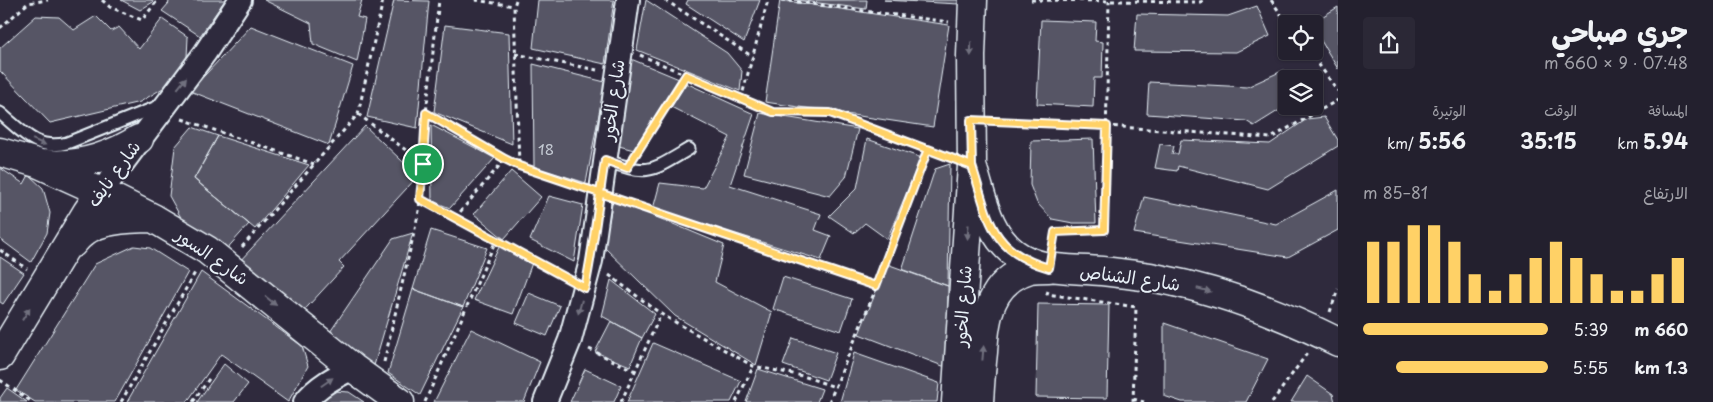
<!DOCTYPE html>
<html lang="ar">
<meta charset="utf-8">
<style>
body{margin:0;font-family:"Playpen Sans","Playpen Sans Arabic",sans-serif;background:#2b2836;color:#f1f3f6;direction:rtl;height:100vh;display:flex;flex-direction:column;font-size:19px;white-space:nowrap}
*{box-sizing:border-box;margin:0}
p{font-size:16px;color:#a3a3aa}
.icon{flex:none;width:28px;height:28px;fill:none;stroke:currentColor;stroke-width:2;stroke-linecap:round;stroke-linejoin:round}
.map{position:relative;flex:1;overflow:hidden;direction:ltr}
.side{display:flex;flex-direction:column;background:#23202e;width:375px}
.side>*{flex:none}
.controls{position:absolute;left:1278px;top:15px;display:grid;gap:10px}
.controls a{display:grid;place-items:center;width:45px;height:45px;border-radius:5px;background:#23202e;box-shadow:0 1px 4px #0004,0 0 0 1px #403e4a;font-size:25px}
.pin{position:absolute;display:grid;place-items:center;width:42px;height:42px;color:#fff;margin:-21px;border:2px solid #fff;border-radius:50%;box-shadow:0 1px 5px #0007}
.round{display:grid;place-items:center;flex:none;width:52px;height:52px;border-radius:5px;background:#2b2836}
.headline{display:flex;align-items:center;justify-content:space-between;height:85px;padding:0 25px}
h1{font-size:28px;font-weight:700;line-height:38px}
.figures{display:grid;grid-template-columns:repeat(3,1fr);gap:8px;height:85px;padding:5px 25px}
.figures div{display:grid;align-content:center}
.figures b{font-size:21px;font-weight:700}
.figures small{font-size:14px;font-weight:400}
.figures p{font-size:14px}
.chart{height:140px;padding:10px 25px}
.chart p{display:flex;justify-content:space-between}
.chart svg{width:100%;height:90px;margin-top:5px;stroke:#ffd166;stroke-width:6}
ul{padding:0 25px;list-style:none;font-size:16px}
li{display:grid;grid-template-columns:80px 60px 1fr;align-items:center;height:38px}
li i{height:12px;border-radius:6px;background:#ffd166}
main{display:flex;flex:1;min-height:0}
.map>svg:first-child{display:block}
.building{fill:#575565;stroke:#e8f1f8}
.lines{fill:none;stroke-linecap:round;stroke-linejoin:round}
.lane-casing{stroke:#e8f1f8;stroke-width:15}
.street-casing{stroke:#e8f1f8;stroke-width:26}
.secondary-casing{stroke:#e8f1f8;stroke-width:31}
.path{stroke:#e8f1f8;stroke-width:3;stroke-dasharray:4 4;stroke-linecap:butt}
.lane{stroke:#2f2a3d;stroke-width:11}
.street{stroke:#2f2a3d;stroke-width:22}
.secondary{stroke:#2f2a3d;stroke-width:28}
.oneway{fill:#70707e}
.route-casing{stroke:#fff;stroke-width:10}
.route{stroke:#ffd166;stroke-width:6}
.labels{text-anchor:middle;stroke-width:4;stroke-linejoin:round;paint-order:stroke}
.number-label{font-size:15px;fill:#c4cad3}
.street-label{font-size:18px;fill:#e8f1f8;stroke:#2f2a3d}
</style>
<main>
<section class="side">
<div class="headline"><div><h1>جري صباحي</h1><p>07:48 · 9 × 660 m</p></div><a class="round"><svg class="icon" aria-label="share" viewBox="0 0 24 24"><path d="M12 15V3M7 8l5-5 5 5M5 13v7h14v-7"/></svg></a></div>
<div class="figures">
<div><p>المسافة</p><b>5.94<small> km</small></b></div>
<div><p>الوقت</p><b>35:15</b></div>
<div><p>الوتيرة</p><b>5:56<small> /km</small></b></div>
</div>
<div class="chart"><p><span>الارتفاع</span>81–85 m</p>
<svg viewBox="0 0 160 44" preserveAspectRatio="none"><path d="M5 44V14M15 44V14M25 44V6M35 44V6M45 44V14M55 44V30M65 44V38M75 44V30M85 44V22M95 44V14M105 44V22M115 44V30M125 44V38M135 44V38M145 44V30M155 44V22"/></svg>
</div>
<ul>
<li><b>660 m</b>5:39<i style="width:100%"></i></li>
<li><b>1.3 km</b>5:55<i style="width:82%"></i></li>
</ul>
</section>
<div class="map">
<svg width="1338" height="402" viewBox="0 0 1338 402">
<rect width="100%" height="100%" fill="#2f2a3d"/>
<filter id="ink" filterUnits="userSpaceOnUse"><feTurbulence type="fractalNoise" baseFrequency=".02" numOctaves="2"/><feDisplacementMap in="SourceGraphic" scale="10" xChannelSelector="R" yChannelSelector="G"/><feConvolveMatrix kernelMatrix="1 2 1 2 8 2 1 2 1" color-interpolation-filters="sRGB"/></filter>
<g filter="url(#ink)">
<path class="building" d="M121 0H152L153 2 140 10Z
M168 0H225L200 36 162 11 169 3Z
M264 0H362L357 17 365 19 357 62 313 44 311 23Z
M394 0 429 1 417 128 367 117Z
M538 0H614L605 64 533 48Z
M646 0 727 53 742 71 740 91 637 50Z
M688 0H760L744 42 686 4Z
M780 0 949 25 933 127 765 102Z
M795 0H867L866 9Z
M884 0H960L959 4Z
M1257 6 1270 36 1236 52 1134 51 1137 14 1228 16Z
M1338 7V69L1314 29V24H1310Z
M36 16 59 17 74 30 96 16 111 31 119 27 139 49 162 19 188 37 187 57 168 85 140 102 50 123 0 71V48Z
M1041 20 1096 22 1095 41 1103 42 1102 78H1094L1093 107 1037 104Z
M445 25 509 33 512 144 434 112Z
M251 26 353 66 329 145 190 91Z
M631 59 679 79 634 150 619 146Z
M533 64 605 82 586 183 534 167Z
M1284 70 1289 79H1286V106L1254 126 1246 121 1147 114 1149 82 1247 87Z
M686 83 754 114 730 185 821 214 815 230 831 236 821 260 653 209 660 183 703 188 730 137 671 107Z
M760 113 858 129 846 177 830 196 744 174Z
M1324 117 1338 140V146L1268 189 1178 166 1177 171 1155 168 1160 144 1174 146 1172 154H1178L1181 140 1270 144 1307 119Z
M431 125 495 158 450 208 432 201Z
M365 126 418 176 339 262 344 267 297 318 238 263Z
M192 127 218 136 194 179 249 224 223 253 184 223 169 196 175 147Z
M218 136 309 165 255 229 194 179Z
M867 139 922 158 887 239 865 223 854 233 829 216 857 188Z
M1093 139 1096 223H1073L1052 219 1037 203 1030 185 1031 141Z
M950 164 948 286 902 270 935 169Z
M0 168 24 184 29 175 43 188 50 213 47 233 31 262 0 239Z
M511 171 541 197 504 239 474 214Z
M1338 190V230L1288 257 1134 233 1144 197 1276 224Z
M549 196 583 205 574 262 530 240Z
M613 199 724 245 715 282 772 312 756 365 675 316 604 247Z
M431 230 487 248 463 307 413 289Z
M413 233 373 369 328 335 393 239Z
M500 245 532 263 513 314 474 300Z
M134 246 150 248 188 272 115 402H35L16 390 95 264Z
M0 257 24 273 3 304 0 302Z
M887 264 948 286V368L859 334Z
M201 272 302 346 308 366 288 402 221 354 187 402H127Z
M783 277 852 299 841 331 773 309Z
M611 280 655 314 642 338 602 316Z
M413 289 463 307 420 395 388 373Z
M529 293 560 306 547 336 516 323Z
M1038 304 1109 305 1107 398 1036 397Z
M611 321 642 338 630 366 595 352Z
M1164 323 1268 359 1246 402H1182L1164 396Z
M471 329 540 362 524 402H434Z
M793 338 836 353 826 380 783 365Z
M653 343 741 381 731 402H627Z
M854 353 939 383 937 402H840Z
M224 364 248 384 234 402H197Z
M585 369 621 386 614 402H570Z
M758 369 822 389 817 402H746Z
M1307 376 1333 394 1335 402H1291Z
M7 388 27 402H0V398Z
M334 391 349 392 364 402H318Z"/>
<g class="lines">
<g class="lane-casing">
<path id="lane" d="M0 113C22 131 36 151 67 143L162 105
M605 160C649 176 650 172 689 149"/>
</g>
<g class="street-casing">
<path id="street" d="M101 192 205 53 240 0
M305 402C317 386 335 377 353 368
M545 402 570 340 591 261 628 0"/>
</g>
<g class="secondary-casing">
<path id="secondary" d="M0 152 37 163 101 192 153 218 207 250 353 368 400 402
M46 164C80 167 110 157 139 139
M972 166C982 195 987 233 1014 253 1039 272 1073 268 1102 271 1120 273 1138 275 1155 278 1219 290 1280 313 1338 342
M73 243C76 239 80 235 84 232 100 219 133 218 153 218
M0 356 87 212 101 192
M956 402 972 166 971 56 973 0
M979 402C980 385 981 369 983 352 985 317 990 281 1030 269 1036 268 1043 268 1049 268"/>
</g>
<path class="path" d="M102 0 110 7 142 20 158 0
M475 0 514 6
M516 0 514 6 519 166
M665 0 753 57
M781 0 949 22
M1031 0 1200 2 1206 0
M1271 0 1288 24
M0 28 28 3 48 0
M1309 51 1338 91
M515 54 597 70
M640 55 773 112 830 113 949 157
M741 99 768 0
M426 113 505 159 519 166 580 186
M358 114 423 163
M182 119 314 164
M994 121 1107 126 1271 138 1338 100
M636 155 686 75
M420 199 565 277
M619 199 877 286
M455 218 505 159
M1053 245 1055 232 1104 230 1109 1
M242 247 358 114 383 0
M0 250 27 269
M609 275 661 314 753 366 803 376 835 387
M1048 291 1047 294 1136 307 1133 402
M1330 312 1338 289
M589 349 635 371
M384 362 419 211 426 113 439 0
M0 380 32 402
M1133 399 1144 402
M121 402 196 271
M193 402 211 376
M425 402 496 240
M621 402 661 314
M736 402 753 367
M829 402 877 286 928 149
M1272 402 1308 352"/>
<use href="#lane" class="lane"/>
<use href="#street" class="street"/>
<use href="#secondary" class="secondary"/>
</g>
<defs><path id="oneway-solid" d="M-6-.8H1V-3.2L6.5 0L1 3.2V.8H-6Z" transform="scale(1.25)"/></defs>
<g class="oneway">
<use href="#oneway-solid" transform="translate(971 49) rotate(91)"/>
<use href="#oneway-solid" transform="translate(182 83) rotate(-52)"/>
<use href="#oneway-solid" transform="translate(39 142) rotate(23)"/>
<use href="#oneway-solid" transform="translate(968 232) rotate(94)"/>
<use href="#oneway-solid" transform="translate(1204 290) rotate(14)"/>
<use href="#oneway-solid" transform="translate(271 301) rotate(39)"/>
<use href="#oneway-solid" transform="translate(580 307) rotate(105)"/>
<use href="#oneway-solid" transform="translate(26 314) rotate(-58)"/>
<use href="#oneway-solid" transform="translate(983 353) rotate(-85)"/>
<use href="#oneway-solid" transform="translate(327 382) rotate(-35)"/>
</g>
</g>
<g class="lines" filter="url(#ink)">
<g class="route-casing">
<path id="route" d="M423 164 426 113 505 159 519 166 876 286 928 149 972 166 971 120 1107 126 1104 230 1055 232 1049 268C989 251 989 218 972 166L830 113 773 112 686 75 627 168 605 160C598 203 594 245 585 288L420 199 423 164"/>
</g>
<use href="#route" class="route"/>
</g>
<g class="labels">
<g class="number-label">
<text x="546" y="155">18</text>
</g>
<g class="street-label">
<text transform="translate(613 100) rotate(-82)" y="6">شارع الخور</text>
<text transform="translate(114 174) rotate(-54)" y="6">شارع نايف</text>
<text transform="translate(212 257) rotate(35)" y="6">شارع السور</text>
<text transform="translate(1130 278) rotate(8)" y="6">شارع الشناص</text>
<text transform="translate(963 306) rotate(-86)" y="6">شارع الخور</text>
</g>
</g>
</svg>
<div class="controls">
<a><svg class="icon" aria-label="locate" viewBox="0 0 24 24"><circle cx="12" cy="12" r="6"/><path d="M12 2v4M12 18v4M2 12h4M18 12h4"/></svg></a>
<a><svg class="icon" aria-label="layers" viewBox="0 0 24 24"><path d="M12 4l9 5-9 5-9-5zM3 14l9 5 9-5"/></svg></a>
</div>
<div class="pin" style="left:423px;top:164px;background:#1e9e55"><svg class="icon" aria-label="arrive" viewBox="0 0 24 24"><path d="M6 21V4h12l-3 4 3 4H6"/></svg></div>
</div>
</main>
